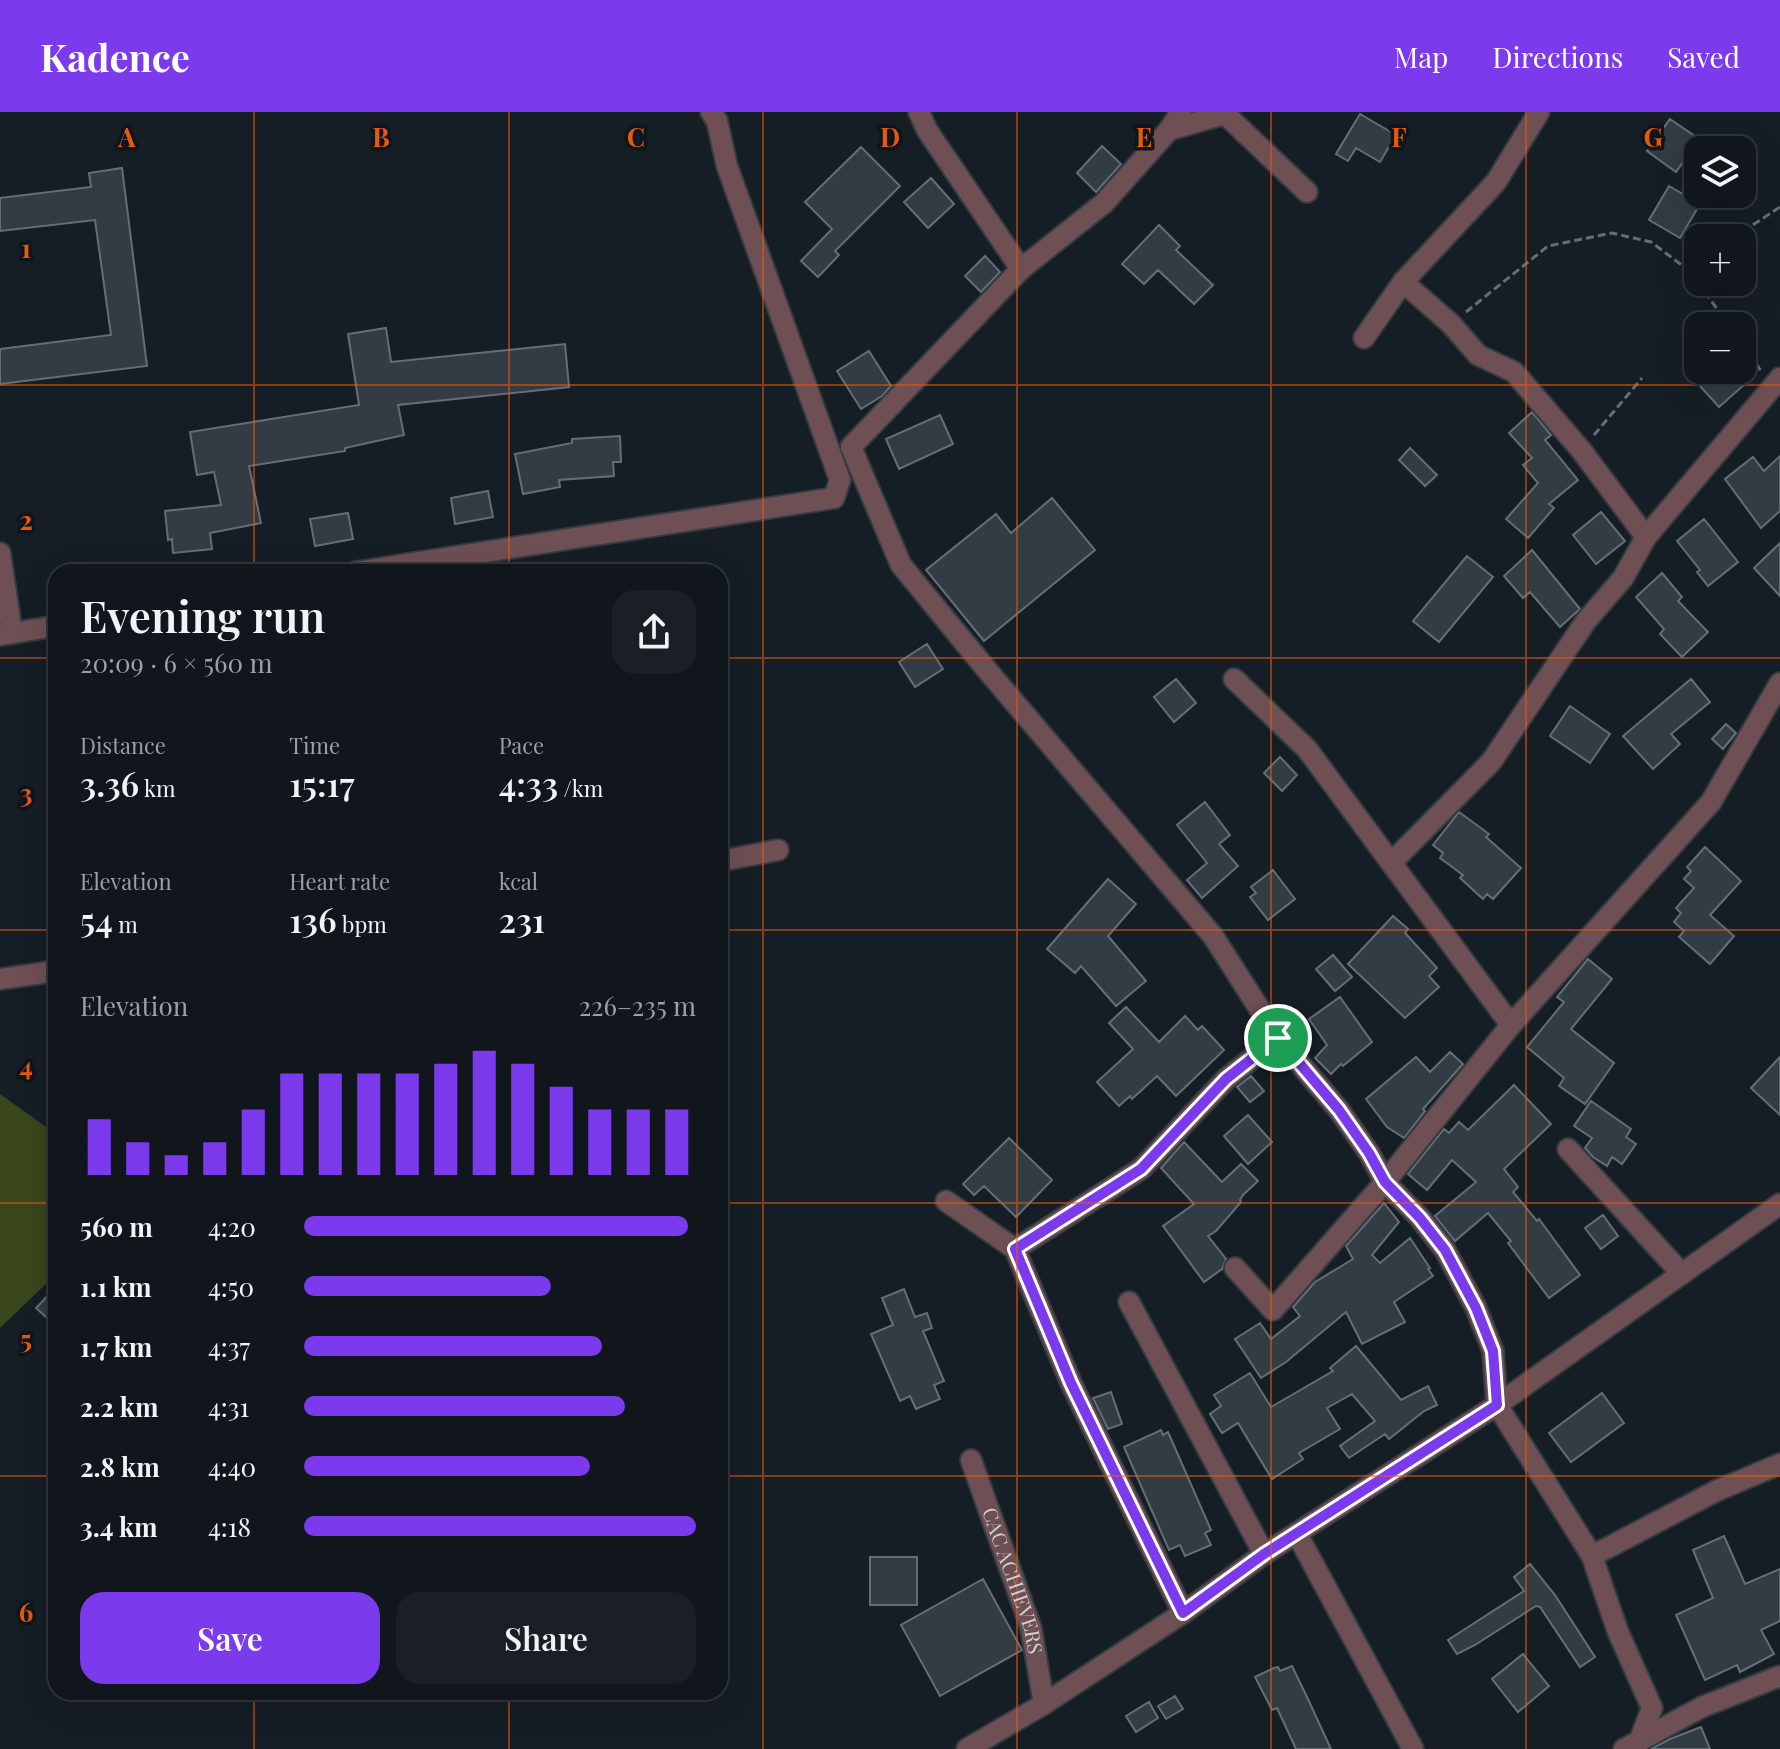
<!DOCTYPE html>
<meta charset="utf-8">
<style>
body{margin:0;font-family:"Playfair Display",serif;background:#191f25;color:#f1f3f6;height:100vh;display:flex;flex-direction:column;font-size:30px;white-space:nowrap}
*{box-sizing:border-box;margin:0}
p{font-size:26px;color:#9c9fa3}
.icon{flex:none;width:44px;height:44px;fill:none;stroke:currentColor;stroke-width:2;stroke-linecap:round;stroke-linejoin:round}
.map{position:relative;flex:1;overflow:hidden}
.details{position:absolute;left:48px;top:452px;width:680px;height:1136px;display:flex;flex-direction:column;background:#10161c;border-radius:24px;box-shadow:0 8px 32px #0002,0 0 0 2px #30353b}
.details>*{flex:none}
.fabs{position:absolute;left:1684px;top:24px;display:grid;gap:16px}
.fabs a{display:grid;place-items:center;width:72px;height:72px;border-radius:16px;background:#10161c;box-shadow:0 8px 32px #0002,0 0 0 2px #30353b;font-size:40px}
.pin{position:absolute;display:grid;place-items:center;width:68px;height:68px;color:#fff;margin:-34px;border:4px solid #fff;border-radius:50%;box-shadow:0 2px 8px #0007}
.round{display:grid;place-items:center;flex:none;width:84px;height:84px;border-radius:24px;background:#191f25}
.headline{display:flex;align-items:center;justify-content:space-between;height:136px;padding:0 32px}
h1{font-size:44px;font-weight:600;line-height:60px}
.metrics{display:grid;grid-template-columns:repeat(3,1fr);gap:12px;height:136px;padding:8px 32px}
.metrics div{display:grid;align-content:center}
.metrics b{font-size:34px;font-weight:600}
.metrics small{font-size:22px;font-weight:400}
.metrics p{font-size:22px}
.chart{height:224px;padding:16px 32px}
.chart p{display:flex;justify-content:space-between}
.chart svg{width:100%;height:144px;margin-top:8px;stroke:#7c3aed;stroke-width:6}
.primary-button{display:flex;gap:16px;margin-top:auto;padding:16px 32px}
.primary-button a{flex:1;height:92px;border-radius:24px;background:#7c3aed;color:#fff;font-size:32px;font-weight:600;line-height:92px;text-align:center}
.primary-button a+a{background:#191f25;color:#f1f3f6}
ul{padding:0 32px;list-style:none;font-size:26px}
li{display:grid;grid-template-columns:128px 96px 1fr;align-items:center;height:60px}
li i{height:20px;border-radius:10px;background:#7c3aed}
header{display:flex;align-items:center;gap:48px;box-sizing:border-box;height:112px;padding:0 40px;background:#7c3aed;color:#fff}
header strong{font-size:38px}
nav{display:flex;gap:44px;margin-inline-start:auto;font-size:28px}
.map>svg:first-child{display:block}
.green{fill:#3a461b}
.building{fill:#333b43;stroke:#656e76;stroke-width:2}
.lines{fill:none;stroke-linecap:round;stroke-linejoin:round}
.minor-casing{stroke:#343b42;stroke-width:24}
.path{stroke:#666d73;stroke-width:3;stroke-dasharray:8 4;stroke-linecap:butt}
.minor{stroke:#6e4f53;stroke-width:20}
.route-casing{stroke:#fff;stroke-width:16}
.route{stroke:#7c3aed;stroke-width:10}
.grid{fill:none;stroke:#e8590c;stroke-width:2;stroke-opacity:0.55}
.labels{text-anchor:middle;stroke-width:7;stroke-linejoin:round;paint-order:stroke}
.street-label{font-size:20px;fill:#cfd4d9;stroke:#0e151c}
.grid-label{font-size:26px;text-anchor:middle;font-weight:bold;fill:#e8590c;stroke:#0e151c;stroke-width:7;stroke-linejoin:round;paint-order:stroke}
</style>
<header>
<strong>Kadence</strong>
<nav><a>Map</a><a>Directions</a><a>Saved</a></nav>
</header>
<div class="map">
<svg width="1780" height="1637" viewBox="0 0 1780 1637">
<rect width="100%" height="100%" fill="#161e25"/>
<path class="green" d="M0 982 53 1020 56 1027V1153L52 1166 0 1216Z"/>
<path class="building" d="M1360 2 1396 23 1380 50 1356 36 1348 49 1336 42Z
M1670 7 1699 27 1676 60 1647 39Z
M1102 34 1121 52 1096 80 1077 61Z
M861 35 900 74 835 139 839 143 818 165 801 149 832 117 805 90Z
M122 56 147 254 0 272V237L111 223 95 108 0 119V86L91 75 89 61Z
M931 66 954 92 928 116 904 90Z
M1669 74 1700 92 1680 126 1649 108Z
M1159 113 1180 134 1176 138 1213 173 1194 192 1158 158 1144 172 1122 152Z
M985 144 1000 160 981 180 965 164Z
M386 216 391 250 565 232 569 275 398 293 404 323 345 336V339L249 354 261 411 210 421 212 437 173 441 172 427 168 428 165 399 221 393 214 360 197 363 190 320 359 293 348 222Z
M869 239 891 274 882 284 861 297 837 259Z
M1717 258H1733L1745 272 1719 295 1700 274Z
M1532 300 1551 323 1545 328 1578 368 1549 392 1554 396 1528 426 1506 407 1538 371 1523 353 1532 346 1509 321Z
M940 303 953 332 899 357 886 327Z
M620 324 621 350H613L614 364 559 368 560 375 523 382 515 342 572 331V327Z
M1410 336 1437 363 1425 374 1399 348Z
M1780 344V399L1761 416 1725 367 1753 345 1764 359Z
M488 379 493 405 455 412 451 386Z
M1052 386 1095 438 984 529 926 458 996 402 1011 421Z
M1601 400 1625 429 1596 452 1573 423Z
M348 401 353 427 315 434 310 407Z
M1704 407 1738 450 1708 474 1697 460 1700 458 1677 429Z
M1780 431V484L1754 456Z
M1532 438 1580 497 1560 515 1530 480 1523 486 1504 464Z
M1467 444 1493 465 1439 530 1413 509Z
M1662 461 1682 485 1678 489 1708 520 1682 545 1660 522 1664 517 1636 485Z
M927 532 943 557 915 575 899 550Z
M1176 567 1196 591 1174 610 1154 585Z
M1691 567 1710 590 1671 622 1680 632 1653 657 1623 624Z
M1570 594 1610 622 1590 651 1550 624Z
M1726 612 1736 621 1723 637 1712 627Z
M1280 645 1297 663 1282 679 1264 661Z
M1205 690 1230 723 1219 732 1238 754 1202 786 1187 768 1207 751 1177 713Z
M1459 700 1489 722 1486 725 1521 756 1493 787 1487 782 1483 787 1460 766 1463 763 1440 746 1443 741 1433 733Z
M1705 735 1741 769 1710 803 1734 824 1710 852 1679 825 1684 819 1674 810 1681 801 1676 796 1694 776 1684 767 1691 759 1687 755Z
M1273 758 1295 787 1268 808 1250 785 1256 781 1251 775Z
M1108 767 1136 792 1108 824 1146 869 1116 894 1081 854 1075 861 1047 837Z
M1393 804 1408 817 1405 821 1437 856 1429 864 1439 875 1405 906 1348 852Z
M1333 843 1352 865 1335 879 1316 857Z
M1588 847 1612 867 1571 917 1614 951 1585 992 1559 974 1564 966 1527 935 1564 890 1557 885Z
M1340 885 1372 930 1343 954 1341 952 1331 962 1315 946 1327 933 1309 907Z
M1126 895 1159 930 1185 904 1198 918 1202 914 1224 938 1176 984 1157 964 1132 987 1130 984 1119 994 1097 970 1133 937 1109 911Z
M1450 940 1463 952 1423 997 1425 999 1404 1026 1387 1015 1366 987 1416 945 1430 960Z
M1780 945V1003L1751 976Z
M1251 964 1264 979 1250 990 1237 975Z
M1514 973 1551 1012 1504 1057 1518 1075 1513 1080 1537 1109 1539 1107 1580 1163 1549 1186 1508 1131 1511 1129 1488 1101 1455 1129 1435 1104 1476 1070 1452 1048 1427 1078 1408 1062 1444 1017 1449 1021 1459 1010 1468 1018Z
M1591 989 1631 1017 1626 1025 1636 1032 1622 1052 1612 1045 1607 1054 1593 1045 1585 1036 1592 1026 1574 1014Z
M1248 1003 1272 1030 1248 1052 1224 1024Z
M1009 1026 1052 1068 1016 1105 984 1074 974 1083 963 1072Z
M1184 1030 1222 1070 1241 1052 1258 1069 1243 1083 1240 1088 1241 1090 1216 1119 1208 1124 1226 1147 1222 1157 1204 1170 1163 1114 1194 1092 1161 1056Z
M1384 1091 1399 1110 1372 1143 1380 1151 1410 1126 1430 1156 1428 1157 1433 1164 1394 1190 1405 1210 1362 1232 1346 1200 1286 1250 1261 1266 1235 1227 1260 1211 1271 1227 1300 1204 1293 1195 1315 1170 1353 1147 1346 1134Z
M1603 1103 1618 1124 1601 1137 1585 1116Z
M56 1175V1197L47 1206 36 1196Z
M904 1177 915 1205 927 1201 932 1216 923 1219 944 1269 934 1273 940 1287 916 1297 910 1284 900 1289 871 1222 893 1213 882 1186Z
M1356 1234 1401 1288 1428 1274 1437 1293 1424 1299 1389 1327 1385 1322 1349 1346 1340 1334 1375 1309 1352 1282 1327 1296 1340 1317 1299 1341 1303 1347 1272 1367 1238 1311 1222 1321 1210 1302 1221 1294 1214 1283 1250 1261 1271 1295 1333 1259 1330 1256Z
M1111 1280 1122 1312 1108 1317 1093 1286Z
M1602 1281 1624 1311 1571 1350 1549 1321Z
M1161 1318 1163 1323 1168 1320 1211 1418 1205 1421 1211 1433 1185 1444 1180 1433 1169 1438 1124 1335Z
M1724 1424 1745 1472 1780 1457V1509L1761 1518 1774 1542 1740 1560 1737 1553 1705 1568 1676 1503 1713 1486 1693 1438Z
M870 1445H917V1493H870Z
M1530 1452 1555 1483 1595 1545 1580 1555 1540 1495 1536 1494 1475 1533 1457 1542 1448 1528 1524 1479 1514 1465Z
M983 1467 1022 1538 940 1584 901 1513Z
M1523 1542 1549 1574 1518 1600 1492 1567Z
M1292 1554 1307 1585 1331 1637H1296L1277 1596 1272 1598 1255 1565 1274 1556 1278 1555 1280 1559Z
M1175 1584 1183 1597 1166 1607 1158 1594Z
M1149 1590 1158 1606 1136 1620 1126 1604Z
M1701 1615 1710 1637H1651L1670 1627Z"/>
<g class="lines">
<g class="minor-casing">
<g id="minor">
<path d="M919 0 927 18 1021 157"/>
<path d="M1181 0 1169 18 1104 91 1021 157 851 335 901 453 987 558 1213 824 1278 926 1339 998 1369 1041 1385 1070 1420 1106 1445 1138 1476 1196 1493 1239 1497 1293 1592 1444 1618 1520 1652 1596 1639 1630"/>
<path d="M1169 18 1225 2 1307 80"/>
<path d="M1403 170 1451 212 1478 243 1514 260 1581 338 1646 425"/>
<path d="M1364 226 1403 170 1496 70 1539 0"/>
<path d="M0 441 12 521"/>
<path d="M356 460 834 386 840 368 727 54 717 9 711 0"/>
<path d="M1 523 56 514"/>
<path d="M1234 567 1307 637 1511 913"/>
<path d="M720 749 778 738"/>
<path d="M1392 750 1491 650 1586 509 1623 466 1646 425 1780 266"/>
<path d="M0 867 56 859"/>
<path d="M1568 1037 1682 1162"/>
<path d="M946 1089 1015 1137 1071 1271 1183 1501"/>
<path d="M1015 1137 1141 1057 1226 967 1278 926"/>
<path d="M1235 1156 1273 1198 1385 1070 1511 913 1711 690 1780 571"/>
<path d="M1129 1190 1264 1442"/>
<path id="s1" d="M971 1348 1031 1516 1044 1592"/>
<path d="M1297 1422 1413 1637"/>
<path d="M1592 1444 1716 1379 1780 1352"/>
<path d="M967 1637 1044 1592 1183 1501 1264 1442 1497 1293 1780 1092"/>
<path d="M1624 1637 1702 1595 1780 1564"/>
</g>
</g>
<path class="path" d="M1733 126 1780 95
M1698 170 1729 214
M1466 200 1548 134 1612 121 1651 130 1691 160 1698 170
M1742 232 1761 259
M1594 323 1642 266"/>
<use href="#minor" class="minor"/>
</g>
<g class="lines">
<g class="route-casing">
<path id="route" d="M1278 926 1339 998 1369 1041 1385 1070 1420 1106 1445 1138 1476 1196 1493 1239 1497 1293 1264 1442 1183 1501 1071 1271 1015 1137 1141 1057 1226 967Z"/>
</g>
<use href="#route" class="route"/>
</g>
<path class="grid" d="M254 0V460M509 0V460M763 0V1637M1017 0V1637M1271 0V1637M1526 0V1637M0 273H1780M0 546H56M720 546H1780M0 818H56M720 818H1780M0 1091H56M720 1091H1780M0 1364H56M720 1364H1780M254 1580V1637M509 1580V1637"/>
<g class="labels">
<g class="street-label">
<text dy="7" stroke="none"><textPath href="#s1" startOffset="128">CAC ACHIEVERS</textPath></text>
</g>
</g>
<g class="grid-label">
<text x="127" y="35">A</text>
<text x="381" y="35">B</text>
<text x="636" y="35">C</text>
<text x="890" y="35">D</text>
<text x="1144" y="35">E</text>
<text x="1399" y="35">F</text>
<text x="1653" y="35">G</text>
<text x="26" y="146">1</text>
<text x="26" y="418">2</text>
<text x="26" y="691">3</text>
<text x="26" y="964">4</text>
<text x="26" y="1237">5</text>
<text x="26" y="1510">6</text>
</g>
</svg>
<div class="fabs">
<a><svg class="icon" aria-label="layers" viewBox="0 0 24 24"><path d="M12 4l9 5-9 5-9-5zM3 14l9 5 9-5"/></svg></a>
<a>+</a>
<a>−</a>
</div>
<div class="pin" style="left:1278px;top:926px;background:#1e9e55"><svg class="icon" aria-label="arrive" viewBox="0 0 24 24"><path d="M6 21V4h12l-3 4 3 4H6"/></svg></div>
<section class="details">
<div class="headline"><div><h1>Evening run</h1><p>20:09 · 6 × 560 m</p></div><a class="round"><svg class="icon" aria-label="share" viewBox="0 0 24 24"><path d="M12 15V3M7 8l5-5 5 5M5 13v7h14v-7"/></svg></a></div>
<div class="metrics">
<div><p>Distance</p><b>3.36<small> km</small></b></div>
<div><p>Time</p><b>15:17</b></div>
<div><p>Pace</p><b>4:33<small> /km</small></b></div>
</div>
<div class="metrics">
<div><p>Elevation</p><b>54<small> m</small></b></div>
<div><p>Heart rate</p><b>136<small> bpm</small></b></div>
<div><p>kcal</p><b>231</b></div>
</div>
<div class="chart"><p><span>Elevation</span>226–235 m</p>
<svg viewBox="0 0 160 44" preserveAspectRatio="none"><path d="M5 44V27M15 44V34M25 44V38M35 44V34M45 44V24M55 44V13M65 44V13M75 44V13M85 44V13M95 44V10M105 44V6M115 44V10M125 44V17M135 44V24M145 44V24M155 44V24"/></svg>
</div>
<ul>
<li><b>560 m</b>4:20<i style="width:98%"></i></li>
<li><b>1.1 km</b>4:50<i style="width:63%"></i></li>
<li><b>1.7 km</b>4:37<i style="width:76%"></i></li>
<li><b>2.2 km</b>4:31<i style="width:82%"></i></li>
<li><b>2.8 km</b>4:40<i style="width:73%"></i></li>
<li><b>3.4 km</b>4:18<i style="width:100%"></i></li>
</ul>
<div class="primary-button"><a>Save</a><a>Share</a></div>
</section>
</div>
